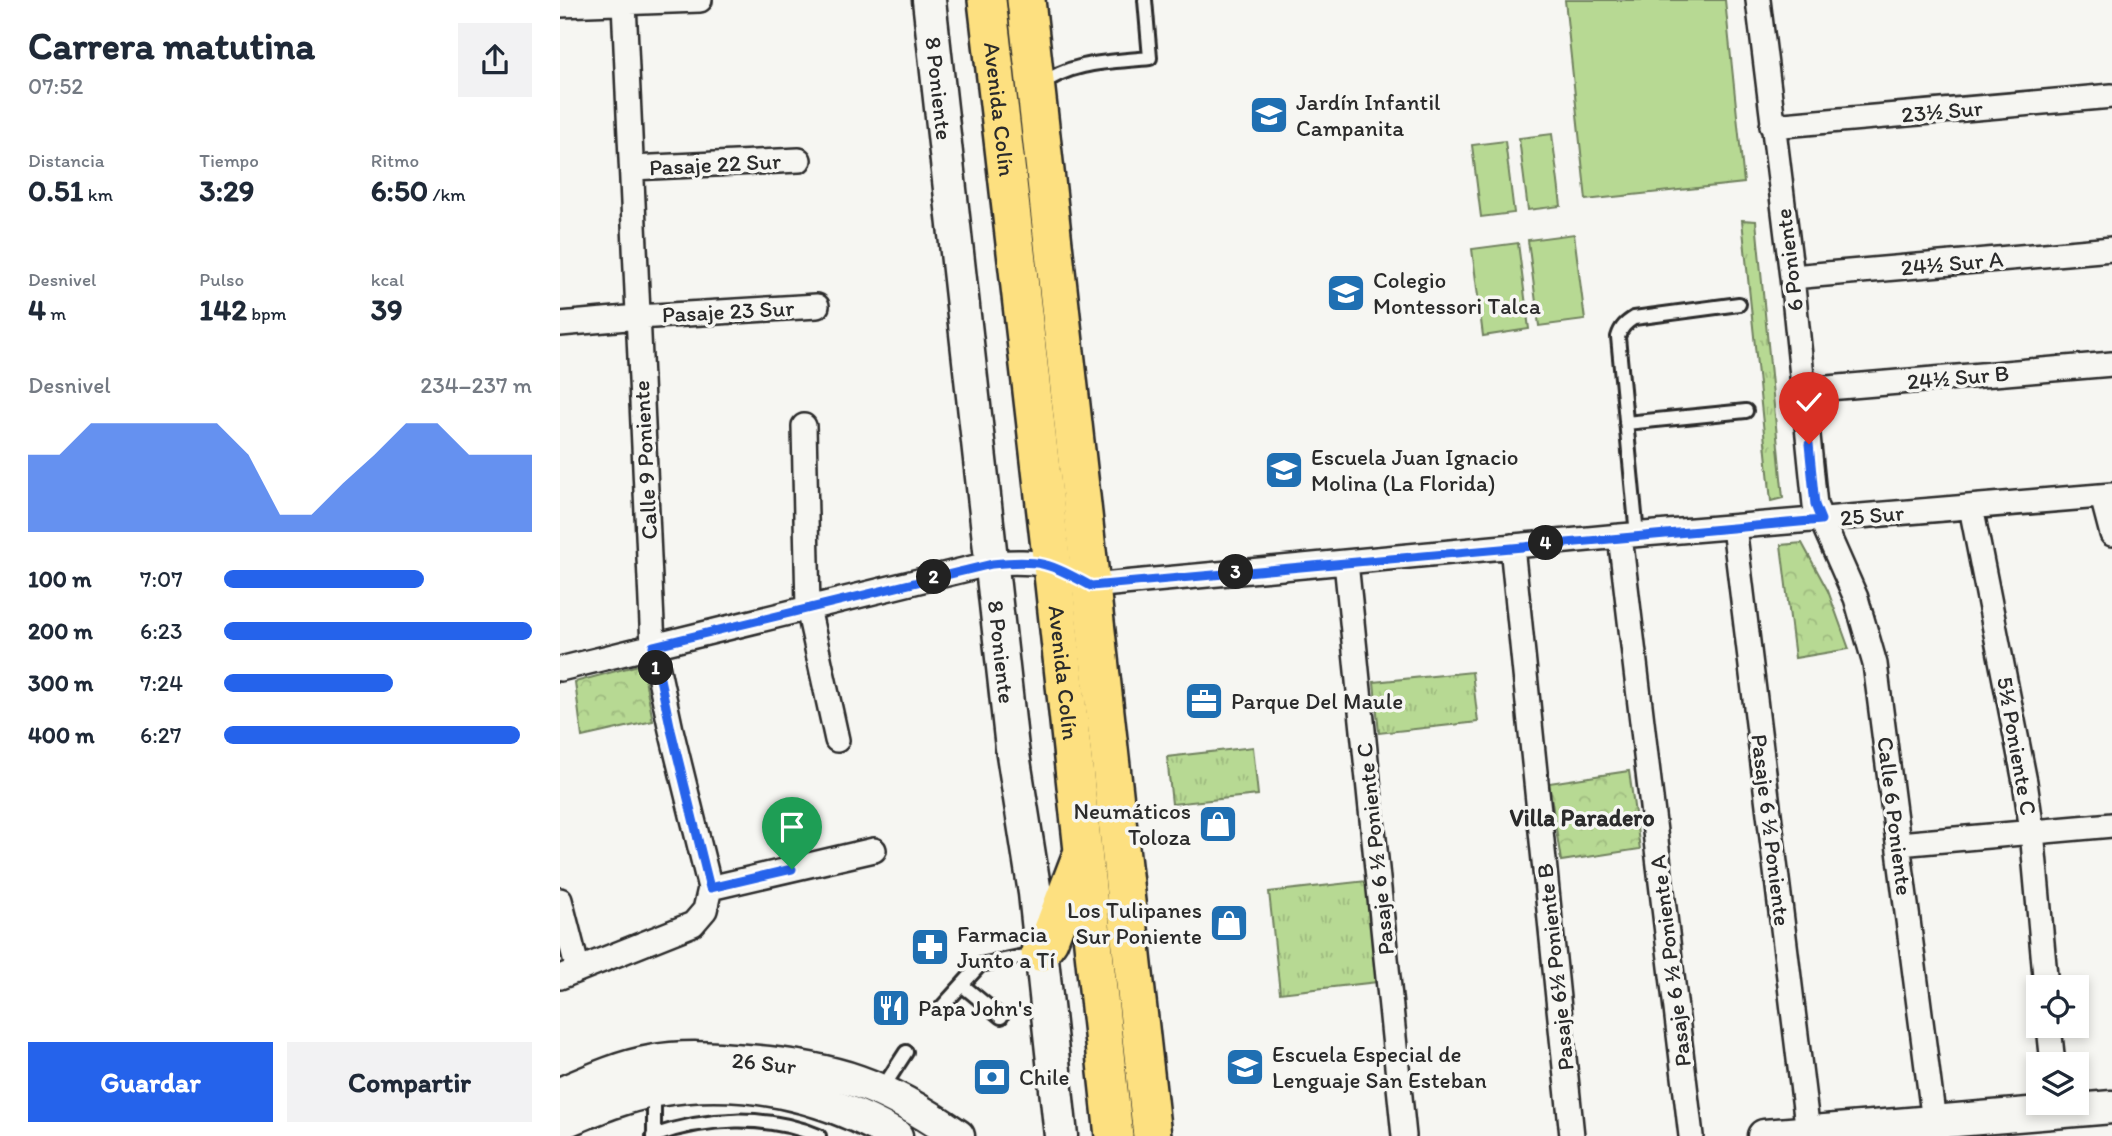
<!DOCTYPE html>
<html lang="es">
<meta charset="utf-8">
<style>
body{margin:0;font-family:Itim,sans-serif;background:#f2f2f3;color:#1f2937;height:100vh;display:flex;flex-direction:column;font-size:26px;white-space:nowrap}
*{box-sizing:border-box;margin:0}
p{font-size:23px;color:#747a83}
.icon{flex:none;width:38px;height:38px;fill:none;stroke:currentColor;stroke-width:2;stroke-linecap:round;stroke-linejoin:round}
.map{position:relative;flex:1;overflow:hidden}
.side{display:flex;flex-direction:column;background:#fff;width:560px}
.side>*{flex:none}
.tools{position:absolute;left:1466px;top:975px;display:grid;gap:14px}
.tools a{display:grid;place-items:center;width:63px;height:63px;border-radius:0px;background:#fff;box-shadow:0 4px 10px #0003;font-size:35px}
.pin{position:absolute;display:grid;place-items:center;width:60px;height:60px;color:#fff;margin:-72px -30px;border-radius:50% 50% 50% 0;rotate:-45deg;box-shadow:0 0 7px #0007}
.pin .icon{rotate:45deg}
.km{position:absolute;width:35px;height:35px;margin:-18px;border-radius:50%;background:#222;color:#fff;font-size:19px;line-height:35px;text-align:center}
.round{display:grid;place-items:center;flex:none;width:74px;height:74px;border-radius:0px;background:#f2f2f3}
.head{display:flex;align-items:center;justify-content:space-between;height:119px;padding:0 28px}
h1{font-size:38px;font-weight:700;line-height:52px}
.figures{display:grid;grid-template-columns:repeat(3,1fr);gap:10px;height:119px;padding:7px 28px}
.figures div{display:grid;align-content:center}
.figures b{font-size:30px;font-weight:700}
.figures small{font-size:19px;font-weight:400}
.figures p{font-size:19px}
.chart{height:196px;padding:14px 28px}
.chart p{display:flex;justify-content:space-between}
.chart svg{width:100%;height:126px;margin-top:7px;fill:#2563eb;opacity:.7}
.button{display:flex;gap:14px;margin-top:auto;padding:14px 28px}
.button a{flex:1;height:80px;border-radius:0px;background:#2563eb;color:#fff;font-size:28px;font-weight:700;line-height:80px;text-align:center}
.button a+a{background:#f2f2f3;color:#1f2937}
ul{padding:0 28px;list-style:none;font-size:23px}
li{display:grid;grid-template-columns:112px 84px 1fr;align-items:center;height:52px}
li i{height:18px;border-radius:9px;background:#2563eb}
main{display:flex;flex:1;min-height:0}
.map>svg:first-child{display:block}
.grass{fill:url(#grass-tufts);stroke:#71825f;stroke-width:2}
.forest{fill:url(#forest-crowns);stroke:#71825f;stroke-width:2}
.garden{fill:#b7d993;stroke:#71825f;stroke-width:2}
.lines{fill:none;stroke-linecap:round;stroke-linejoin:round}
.lane-casing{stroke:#2b2b2b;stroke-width:18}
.street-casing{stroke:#2b2b2b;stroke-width:28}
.secondary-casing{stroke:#2b2b2b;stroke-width:37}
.primary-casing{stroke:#2b2b2b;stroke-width:42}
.lane{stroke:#f6f6f2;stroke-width:12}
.street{stroke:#f6f6f2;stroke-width:23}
.secondary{stroke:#f6f6f2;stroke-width:32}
.primary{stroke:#fde080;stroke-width:37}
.route-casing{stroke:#fff;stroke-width:14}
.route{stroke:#2563eb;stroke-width:9}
.labels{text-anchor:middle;stroke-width:7;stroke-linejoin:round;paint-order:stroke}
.street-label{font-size:23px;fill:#2b2b2b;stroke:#f6f6f2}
.poi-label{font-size:23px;fill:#2b2b2b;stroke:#f6f6f2;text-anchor:start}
.neighbourhood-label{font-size:24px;font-weight:bold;fill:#2b2b2b;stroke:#f6f6f2}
</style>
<main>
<section class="side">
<div class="head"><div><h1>Carrera matutina</h1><p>07:52</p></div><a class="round"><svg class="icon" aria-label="share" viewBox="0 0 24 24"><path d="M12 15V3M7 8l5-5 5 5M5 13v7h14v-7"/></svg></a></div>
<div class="figures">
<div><p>Distancia</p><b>0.51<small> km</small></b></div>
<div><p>Tiempo</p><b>3:29</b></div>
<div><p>Ritmo</p><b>6:50<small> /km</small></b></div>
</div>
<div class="figures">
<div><p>Desnivel</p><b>4<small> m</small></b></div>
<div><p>Pulso</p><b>142<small> bpm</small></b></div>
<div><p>kcal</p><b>39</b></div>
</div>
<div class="chart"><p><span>Desnivel</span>234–237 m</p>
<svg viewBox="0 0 160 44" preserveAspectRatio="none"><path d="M0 44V17L10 17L20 6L30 6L40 6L50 6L60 6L70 17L80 38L90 38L100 27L110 17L120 6L130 6L140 17L150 17L160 17V44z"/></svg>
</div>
<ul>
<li><b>100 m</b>7:07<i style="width:65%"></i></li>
<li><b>200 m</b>6:23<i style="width:100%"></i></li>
<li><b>300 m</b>7:24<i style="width:55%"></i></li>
<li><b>400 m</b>6:27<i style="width:96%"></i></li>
</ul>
<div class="button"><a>Guardar</a><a>Compartir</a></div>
</section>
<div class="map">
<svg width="1552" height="1136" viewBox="0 0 1552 1136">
<defs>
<pattern id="grass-tufts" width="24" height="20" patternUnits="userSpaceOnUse" patternTransform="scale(1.75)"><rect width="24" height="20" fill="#b7d993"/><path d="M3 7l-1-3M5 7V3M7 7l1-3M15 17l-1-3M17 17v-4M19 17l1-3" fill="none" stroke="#9eba7f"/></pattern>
<pattern id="forest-crowns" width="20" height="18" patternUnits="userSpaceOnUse" patternTransform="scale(1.75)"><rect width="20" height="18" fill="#b7d993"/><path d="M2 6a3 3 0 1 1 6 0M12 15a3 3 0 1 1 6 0" fill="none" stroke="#9eba7f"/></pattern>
</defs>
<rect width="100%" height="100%" fill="#f6f6f2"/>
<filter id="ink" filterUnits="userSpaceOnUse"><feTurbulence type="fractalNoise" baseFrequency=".0143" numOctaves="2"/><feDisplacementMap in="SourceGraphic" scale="14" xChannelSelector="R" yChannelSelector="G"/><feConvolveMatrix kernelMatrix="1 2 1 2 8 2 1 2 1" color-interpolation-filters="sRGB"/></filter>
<g filter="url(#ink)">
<path class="grass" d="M1182 220 1196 221 1223 498 1211 501Z
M912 672 918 722 819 733 814 682Z
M693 747 698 795 612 804 607 757Z
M806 881 817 982 720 993 709 892Z"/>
<path class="forest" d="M1242 543 1268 591 1289 649 1235 658 1221 545Z
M82 664 93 721 22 737 15 682Z
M1069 771 1080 849 1001 861 989 783Z"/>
<path class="garden" d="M1005 0H1165L1184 183 1026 200Z
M992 134 1001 206 968 210 959 138Z
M945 141 954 213 921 217 912 145Z
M1014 234 1025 320 979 326 968 240Z
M958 243 969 329 923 336 912 249Z"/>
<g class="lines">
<g class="lane-casing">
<path id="lane" d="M481 85C511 61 554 62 590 58L585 0
M1066 423 1186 411
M1077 535 1058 337C1061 327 1066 323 1074 318L1179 304
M402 985 441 1017
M381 1008 420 965 479 953
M322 1089 346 1052
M93 1136C146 1117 206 1114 259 1136
M94 1136V1090"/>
</g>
<g class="street-casing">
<path id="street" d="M1198 0 1232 277 1255 505 1296 598 1315 664 1374 1122
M0 5 140 0
M1212 126 1552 96
M72 168 239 160
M1232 277 1552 249
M0 324 78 317 257 306
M1244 390 1552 364
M244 426 248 608 277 740
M1542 496 1552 534
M1411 507 1465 782 1472 831 1486 987
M1174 527 1248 1133
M1060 536 1131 1136
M952 546 1012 1136
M786 562 844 1136
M0 669 432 563C481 560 488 563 531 586L1060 536 1552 495
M1339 844 1552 825
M150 888 314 850
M0 900 18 970
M0 977 133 924 145 910 150 888 111 730 93 646 64 3
M1489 1026 1493 1064"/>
</g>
<g class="secondary-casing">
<g id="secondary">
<path id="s1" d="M369 0 452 748 475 893 501 1136"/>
<path id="s2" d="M0 1094C28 1082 60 1067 90 1062 121 1056 154 1058 186 1061 276 1068 324 1084 398 1136"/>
<path d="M0 1123C31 1110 63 1096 97 1090 181 1075 263 1094 336 1136"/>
<path d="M1204 1136 1552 1107"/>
</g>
</g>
<g class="primary-casing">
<g id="primary">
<path id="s3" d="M427 0 492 565 554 1136"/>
<path d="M466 0 592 1136"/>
<path d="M480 952 489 940 520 859"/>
</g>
</g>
<use href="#lane" class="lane"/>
<use href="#street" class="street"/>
<use href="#secondary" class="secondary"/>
<use href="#primary" class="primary"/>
</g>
</g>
<g class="lines" filter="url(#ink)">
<g class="route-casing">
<path id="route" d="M232 869 150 888 111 730 93 646 432 564C481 559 488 563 531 586L1261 520 1255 505 1249 444"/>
</g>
<use href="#route" class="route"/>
</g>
<defs>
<g id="school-square" transform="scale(2.0125)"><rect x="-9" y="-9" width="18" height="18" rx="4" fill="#1f6fb2" stroke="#f6f6f2"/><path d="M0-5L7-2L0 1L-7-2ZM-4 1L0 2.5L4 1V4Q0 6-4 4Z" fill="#fff"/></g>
<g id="office-square" transform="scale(2.0125)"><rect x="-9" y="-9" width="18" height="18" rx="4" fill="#1f6fb2" stroke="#f6f6f2"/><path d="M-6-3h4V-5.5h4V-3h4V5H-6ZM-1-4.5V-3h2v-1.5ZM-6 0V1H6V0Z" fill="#fff"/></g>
<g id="shop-square" transform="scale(2.0125)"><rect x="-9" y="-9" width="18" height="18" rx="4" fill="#1f6fb2" stroke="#f6f6f2"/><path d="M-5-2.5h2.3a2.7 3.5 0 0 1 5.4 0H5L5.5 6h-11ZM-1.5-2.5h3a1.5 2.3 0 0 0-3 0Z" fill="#fff"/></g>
<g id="pharmacy-square" transform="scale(2.0125)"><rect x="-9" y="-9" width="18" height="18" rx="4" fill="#1f6fb2" stroke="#f6f6f2"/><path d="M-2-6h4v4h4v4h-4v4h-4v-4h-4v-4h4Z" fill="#fff"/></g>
<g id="restaurant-square" transform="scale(2.0125)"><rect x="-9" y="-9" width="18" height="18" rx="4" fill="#1f6fb2" stroke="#f6f6f2"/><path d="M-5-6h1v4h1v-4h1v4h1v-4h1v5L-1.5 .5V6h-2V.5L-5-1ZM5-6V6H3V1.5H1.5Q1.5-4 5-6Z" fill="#fff"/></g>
<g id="bank-square" transform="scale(2.0125)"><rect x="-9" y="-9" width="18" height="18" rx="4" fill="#1f6fb2" stroke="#f6f6f2"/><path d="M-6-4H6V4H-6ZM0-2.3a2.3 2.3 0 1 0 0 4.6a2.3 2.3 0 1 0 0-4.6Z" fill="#fff"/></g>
</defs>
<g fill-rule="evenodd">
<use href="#school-square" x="709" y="115"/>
<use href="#school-square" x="786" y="293"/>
<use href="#school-square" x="724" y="470"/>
<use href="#office-square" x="644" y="701"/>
<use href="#shop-square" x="658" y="824"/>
<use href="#shop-square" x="669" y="923"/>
<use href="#pharmacy-square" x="370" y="947"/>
<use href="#restaurant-square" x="331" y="1008"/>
<use href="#school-square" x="685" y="1067"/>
<use href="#bank-square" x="432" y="1077"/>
</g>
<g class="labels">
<g class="street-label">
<text dy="8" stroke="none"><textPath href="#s1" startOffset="89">8 Poniente</textPath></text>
<text dy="8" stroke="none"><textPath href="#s3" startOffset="110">Avenida Colín</textPath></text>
<text transform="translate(1382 111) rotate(-5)" y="8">23½ Sur</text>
<text transform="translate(155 164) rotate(-3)" y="8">Pasaje 22 Sur</text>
<text transform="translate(1229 260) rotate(-97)" y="8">6 Poniente</text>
<text transform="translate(1392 263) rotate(-5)" y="8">24½ Sur A</text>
<text transform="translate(168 311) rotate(-3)" y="8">Pasaje 23 Sur</text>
<text transform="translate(1398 377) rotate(-5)" y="8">24½ Sur B</text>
<text transform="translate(85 460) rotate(-93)" y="8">Calle 9 Poniente</text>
<text transform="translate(1312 515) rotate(-5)" y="8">25 Sur</text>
<text dy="8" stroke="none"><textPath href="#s1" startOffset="656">8 Poniente</textPath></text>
<text dy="8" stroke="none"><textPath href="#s3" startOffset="677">Avenida Colín</textPath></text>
<text transform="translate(1457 746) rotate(80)" y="8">5½ Poniente C</text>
<text transform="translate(1335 816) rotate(83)" y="8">Calle 6 Poniente</text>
<text transform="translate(1211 830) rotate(83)" y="8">Pasaje 6 ½ Poniente</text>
<text transform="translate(815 849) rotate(-96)" y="8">Pasaje 6 ½ Poniente C</text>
<text transform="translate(1110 961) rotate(-97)" y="8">Pasaje 6 ½ Poniente A</text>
<text transform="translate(995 967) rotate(-96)" y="8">Pasaje 6½ Poniente B</text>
<text dy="8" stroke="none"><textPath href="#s2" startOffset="210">26 Sur</textPath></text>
</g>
<g class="poi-label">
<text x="736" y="110">Jardín Infantil<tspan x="736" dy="26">Campanita</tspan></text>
<text x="813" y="288">Colegio<tspan x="813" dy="26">Montessori Talca</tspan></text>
<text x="751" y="465">Escuela Juan Ignacio<tspan x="751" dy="26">Molina (La Florida)</tspan></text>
<text x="671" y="709">Parque Del Maule</text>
<text x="631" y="819" text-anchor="end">Neumáticos<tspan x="631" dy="26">Toloza</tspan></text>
<text x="642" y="918" text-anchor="end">Los Tulipanes<tspan x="642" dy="26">Sur Poniente</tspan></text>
<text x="397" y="942">Farmacia<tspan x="397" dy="26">Junto a Tí</tspan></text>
<text x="358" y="1016">Papa John's</text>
<text x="712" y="1062">Escuela Especial de<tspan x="712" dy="26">Lenguaje San Esteban</tspan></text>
<text x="459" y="1085">Chile</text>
</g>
<g class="neighbourhood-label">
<text x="1022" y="826">Villa Paradero</text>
</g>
</g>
</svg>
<div class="tools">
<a><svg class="icon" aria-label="locate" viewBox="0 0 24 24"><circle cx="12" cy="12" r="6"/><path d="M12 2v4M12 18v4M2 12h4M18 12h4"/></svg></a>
<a><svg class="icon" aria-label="layers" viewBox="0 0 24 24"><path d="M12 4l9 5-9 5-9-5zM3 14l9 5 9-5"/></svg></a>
</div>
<div class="pin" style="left:232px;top:869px;background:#1e9e55"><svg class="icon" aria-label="arrive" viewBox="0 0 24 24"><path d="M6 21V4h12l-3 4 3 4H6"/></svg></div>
<div class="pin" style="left:1249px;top:444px;background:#d93025"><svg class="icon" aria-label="check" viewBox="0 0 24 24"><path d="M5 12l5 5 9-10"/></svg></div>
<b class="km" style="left:96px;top:668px">1</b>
<b class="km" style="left:374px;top:577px">2</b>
<b class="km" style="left:676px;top:572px">3</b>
<b class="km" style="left:986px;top:543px">4</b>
</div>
</main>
